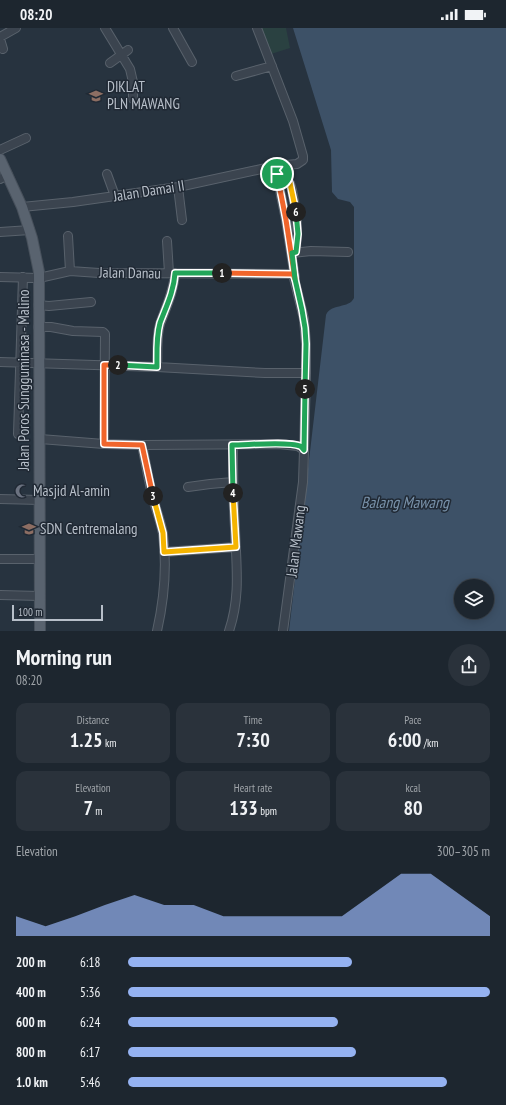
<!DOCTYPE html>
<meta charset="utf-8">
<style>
body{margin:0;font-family:"PT Sans Narrow",sans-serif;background:#2a323b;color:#f1f3f6;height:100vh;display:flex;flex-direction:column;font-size:15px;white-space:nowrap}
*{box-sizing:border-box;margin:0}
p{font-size:13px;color:#a0a5aa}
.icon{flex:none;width:22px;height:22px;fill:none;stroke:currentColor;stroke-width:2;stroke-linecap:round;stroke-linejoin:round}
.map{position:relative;height:603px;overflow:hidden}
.side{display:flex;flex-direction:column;background:#1d262f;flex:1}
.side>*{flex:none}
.controls{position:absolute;left:454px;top:551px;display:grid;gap:8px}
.controls a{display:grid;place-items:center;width:40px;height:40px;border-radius:50%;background:#1d262f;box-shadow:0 2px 10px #0003,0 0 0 1px #3b434b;font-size:20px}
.scale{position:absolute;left:12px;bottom:10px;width:91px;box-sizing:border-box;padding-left:4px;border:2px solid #b7bfc9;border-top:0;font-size:11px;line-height:14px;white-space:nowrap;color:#b7bfc9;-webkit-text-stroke:3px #202934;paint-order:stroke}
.pin{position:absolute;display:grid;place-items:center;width:34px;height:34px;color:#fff;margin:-17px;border:2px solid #fff;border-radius:50%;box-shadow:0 1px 4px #0007}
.km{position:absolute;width:20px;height:20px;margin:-10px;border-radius:50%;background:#222;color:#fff;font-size:11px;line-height:20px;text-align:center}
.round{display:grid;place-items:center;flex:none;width:42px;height:42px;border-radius:21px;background:#2a323b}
.headline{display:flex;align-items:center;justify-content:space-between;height:68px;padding:0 16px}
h1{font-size:22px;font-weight:700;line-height:30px}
.stats{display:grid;grid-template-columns:repeat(3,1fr);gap:6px;height:68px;padding:4px 16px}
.stats div{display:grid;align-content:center;border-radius:10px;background:#2a323b;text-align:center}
.stats b{font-size:20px;font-weight:700}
.stats small{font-size:11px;font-weight:400}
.stats p{font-size:11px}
.chart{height:112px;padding:8px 16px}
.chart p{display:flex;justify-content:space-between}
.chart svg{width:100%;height:72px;margin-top:4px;fill:#95b2f1;opacity:.7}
ul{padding:0 16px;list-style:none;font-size:13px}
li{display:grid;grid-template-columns:64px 48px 1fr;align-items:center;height:30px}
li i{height:10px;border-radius:5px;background:#95b2f1}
.status{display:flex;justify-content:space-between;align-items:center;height:28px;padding:0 20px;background:#1d262f;direction:ltr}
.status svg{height:11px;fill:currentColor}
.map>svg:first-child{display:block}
.green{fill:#2a4141}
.water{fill:#3d5167;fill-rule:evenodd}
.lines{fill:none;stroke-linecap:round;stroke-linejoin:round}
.minor-casing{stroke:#59626c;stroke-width:10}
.major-casing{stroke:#47505b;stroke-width:12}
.minor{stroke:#3b444f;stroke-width:8}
.major{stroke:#59636f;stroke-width:10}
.split-1-casing{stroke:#fff;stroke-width:8}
.split-2-casing{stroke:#fff;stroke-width:8}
.split-3-casing{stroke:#fff;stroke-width:8}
.split-4-casing{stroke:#fff;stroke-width:8}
.split-5-casing{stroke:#fff;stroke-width:8}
.split-6-casing{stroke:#fff;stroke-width:8}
.split-7-casing{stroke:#fff;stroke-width:8}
.split-1{stroke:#f0652b;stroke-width:5}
.split-2{stroke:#22a559;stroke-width:5}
.split-3{stroke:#f0652b;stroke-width:5}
.split-4{stroke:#f5b400;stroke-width:5}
.split-5{stroke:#22a559;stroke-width:5}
.split-6{stroke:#22a559;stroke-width:5}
.split-7{stroke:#f5b400;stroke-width:5}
.labels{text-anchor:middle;stroke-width:3;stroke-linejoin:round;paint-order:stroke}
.poi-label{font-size:15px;fill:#b7bfc9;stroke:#202934;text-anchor:start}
.street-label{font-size:15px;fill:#b7bfc9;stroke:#202934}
.water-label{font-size:16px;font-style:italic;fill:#7992aa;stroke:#202934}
</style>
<div class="status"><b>08:20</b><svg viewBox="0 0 49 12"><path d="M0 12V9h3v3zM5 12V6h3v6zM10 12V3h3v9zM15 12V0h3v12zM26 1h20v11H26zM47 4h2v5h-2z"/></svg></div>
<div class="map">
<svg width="506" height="603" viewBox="0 0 506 603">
<rect width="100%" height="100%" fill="#27333f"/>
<path class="green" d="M261 0H286L290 20 271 26Z"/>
<path class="water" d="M293 0H506V603H289L326 287C331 275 349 281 354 270V179L350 174 338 171 332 164 331 122ZM461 558H487V584H461Z"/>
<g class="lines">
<g class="minor-casing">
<path id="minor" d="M105 0 130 41 133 54V71
M173 0 192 34
M257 0 293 93 303 128V132L297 136 275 138 286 192 295 250
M0 9 16 0
M0 11 3 21
M110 35 128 22
M236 48 272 38
M0 122 26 110
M107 146 115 168
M277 146 290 155 292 162 297 190 296 224
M0 151 8 147
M178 159 182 192
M22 179 73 174 178 159 275 138
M0 204 30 202
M68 208 70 243
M167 213 169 245
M292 225 311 223 348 224
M0 249 39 250 70 243 99 245 293 246 304 291 306 316V345H265L157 339 0 334
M38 277 49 278 91 274
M38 299H51L73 303 103 304 105 306 104 416
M157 339C158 325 156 309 160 296 166 279 174 263 175 245
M18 406 23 249
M40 411 104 416 142 417 278 416 298 418 304 422 303 454 283 603
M142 417C146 436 149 455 154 474 157 484 161 495 163 506 167 538 164 572 157 603
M304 422 306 345
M188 459 210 456 233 454
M0 471 40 472
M164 524 236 519
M0 531H39
M0 567 40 568
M229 603C241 568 236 536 235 500 233 472 233 445 233 417"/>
</g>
<g class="major-casing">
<path id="major" d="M0 131 22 179 32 210 39 244 40 603"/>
</g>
<use href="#minor" class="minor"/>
<use href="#major" class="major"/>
</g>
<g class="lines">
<g class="split-1-casing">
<path id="split-1" d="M222 245 293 246 295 251 286 192 277 146"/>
</g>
<g class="split-2-casing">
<path id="split-2" d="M118 337 157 339C157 325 156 309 160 295 166 279 174 263 175 245H222"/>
</g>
<g class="split-3-casing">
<path id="split-3" d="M118 337H104V416L142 417 153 468"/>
</g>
<g class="split-4-casing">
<path id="split-4" d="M153 468 163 505 164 524 236 519 233 465"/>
</g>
<g class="split-5-casing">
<path id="split-5" d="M233 465 232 417C247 417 289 413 300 418 302 419 303 421 304 422L305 361"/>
</g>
<g class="split-6-casing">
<path id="split-6" d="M296 184 298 206 296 224 292 225 295 251 302 282 305 300 306 316 305 361"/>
</g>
<g class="split-7-casing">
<path id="split-7" d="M277 146 290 155 296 184"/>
</g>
<use href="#split-1" class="split-1"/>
<use href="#split-2" class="split-2"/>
<use href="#split-3" class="split-3"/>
<use href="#split-4" class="split-4"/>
<use href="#split-5" class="split-5"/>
<use href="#split-6" class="split-6"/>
<use href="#split-7" class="split-7"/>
</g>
<defs>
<g id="school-bare" transform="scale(1.08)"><path d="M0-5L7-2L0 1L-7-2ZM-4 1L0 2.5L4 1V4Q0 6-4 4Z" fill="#8d6e63" stroke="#202934" stroke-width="2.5" paint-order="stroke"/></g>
<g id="mosque-bare" transform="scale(1.08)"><path d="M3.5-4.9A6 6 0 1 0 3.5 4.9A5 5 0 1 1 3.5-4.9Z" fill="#6b7280" stroke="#202934" stroke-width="2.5" paint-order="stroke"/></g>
</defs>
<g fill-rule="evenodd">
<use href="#school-bare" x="96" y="68"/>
<use href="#mosque-bare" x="22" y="463"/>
<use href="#school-bare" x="29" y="501"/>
</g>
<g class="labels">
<g class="poi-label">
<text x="107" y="64">DIKLAT<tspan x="107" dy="17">PLN MAWANG</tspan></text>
<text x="33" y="468">Masjid Al-amin</text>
<text x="40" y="506">SDN Centremalang</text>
</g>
<g class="street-label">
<text transform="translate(149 163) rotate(-9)" y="5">Jalan Damai II</text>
<text transform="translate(130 245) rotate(1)" y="5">Jalan Danau</text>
<text transform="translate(24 352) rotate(-90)" y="5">Jalan Poros Sungguminasa - Malino</text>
<text transform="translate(296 513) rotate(-83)" y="5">Jalan Mawang</text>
</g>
<g class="water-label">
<text x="405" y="480">Balang Mawang</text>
</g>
</g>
</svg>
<div class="controls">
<a><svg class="icon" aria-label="layers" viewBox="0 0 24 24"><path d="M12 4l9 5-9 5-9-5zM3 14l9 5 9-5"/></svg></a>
</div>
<div class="scale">100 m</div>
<div class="pin" style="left:277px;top:146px;background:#1e9e55"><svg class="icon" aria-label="arrive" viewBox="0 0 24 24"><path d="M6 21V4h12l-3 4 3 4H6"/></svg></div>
<b class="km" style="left:222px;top:245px">1</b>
<b class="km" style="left:118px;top:337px">2</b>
<b class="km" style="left:153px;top:468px">3</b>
<b class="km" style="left:233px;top:465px">4</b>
<b class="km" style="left:305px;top:361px">5</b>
<b class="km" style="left:296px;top:184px">6</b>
</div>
<section class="side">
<div class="headline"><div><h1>Morning run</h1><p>08:20</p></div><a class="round"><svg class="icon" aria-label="share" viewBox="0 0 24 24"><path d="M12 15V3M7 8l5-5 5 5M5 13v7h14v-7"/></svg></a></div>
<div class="stats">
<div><p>Distance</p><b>1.25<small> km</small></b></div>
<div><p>Time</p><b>7:30</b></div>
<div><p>Pace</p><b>6:00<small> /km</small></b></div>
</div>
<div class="stats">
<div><p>Elevation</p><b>7<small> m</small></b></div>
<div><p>Heart rate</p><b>133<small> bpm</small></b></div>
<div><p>kcal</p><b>80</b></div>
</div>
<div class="chart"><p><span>Elevation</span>300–305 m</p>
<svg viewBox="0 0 160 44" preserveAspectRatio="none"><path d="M0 44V32L10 38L20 32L30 25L40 19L50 25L60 25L70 32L80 32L90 32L100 32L110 32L120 19L130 6L140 6L150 19L160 32V44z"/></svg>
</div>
<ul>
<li><b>200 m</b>6:18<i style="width:62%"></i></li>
<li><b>400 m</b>5:36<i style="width:100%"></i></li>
<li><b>600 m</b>6:24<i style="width:58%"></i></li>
<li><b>800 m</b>6:17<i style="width:63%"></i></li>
<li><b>1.0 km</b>5:46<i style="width:88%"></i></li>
</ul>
</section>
